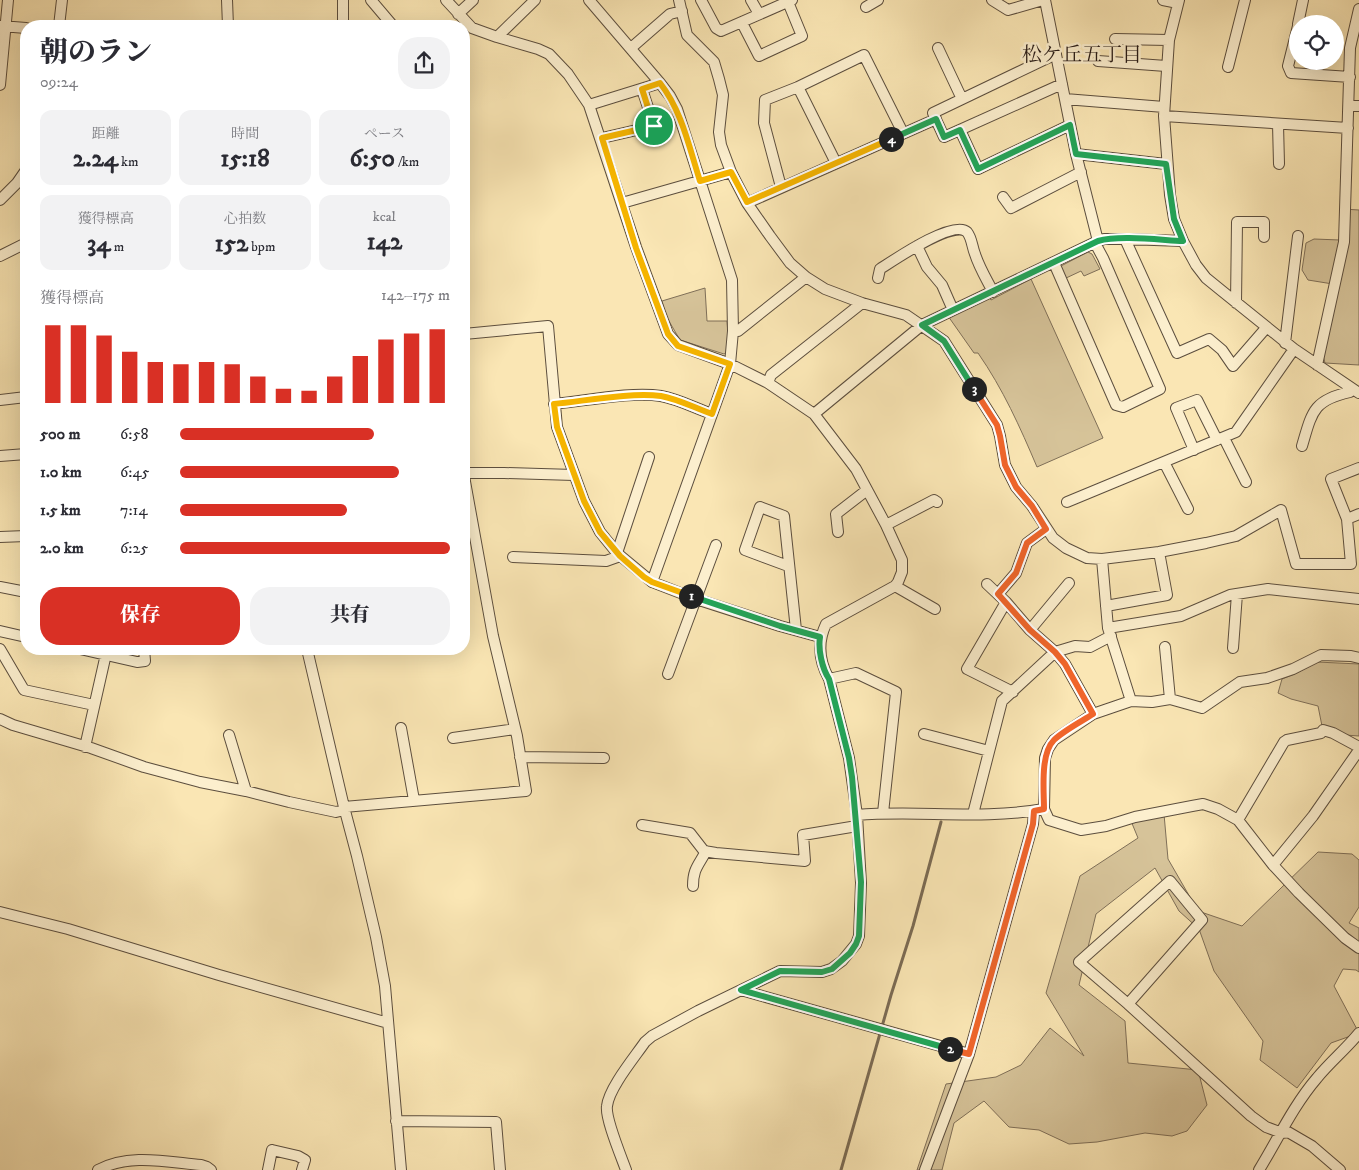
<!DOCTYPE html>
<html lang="ja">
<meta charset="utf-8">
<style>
body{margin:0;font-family:"IM FELL DW Pica","Noto Serif JP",serif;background:#f2f2f3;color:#2b2b33;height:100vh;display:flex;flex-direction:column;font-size:19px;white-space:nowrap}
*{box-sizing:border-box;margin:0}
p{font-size:16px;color:#7c7c81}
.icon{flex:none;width:28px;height:28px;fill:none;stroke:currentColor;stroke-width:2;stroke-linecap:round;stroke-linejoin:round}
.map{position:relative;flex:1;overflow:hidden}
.sheet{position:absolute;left:20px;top:20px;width:450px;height:635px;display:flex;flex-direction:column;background:#fff;border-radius:20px;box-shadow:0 5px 20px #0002}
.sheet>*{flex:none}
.controls{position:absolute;left:1289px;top:15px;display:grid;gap:10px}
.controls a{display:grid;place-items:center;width:55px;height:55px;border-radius:50%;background:#fff;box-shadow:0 5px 20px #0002;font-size:25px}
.pin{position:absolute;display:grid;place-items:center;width:42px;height:42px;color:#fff;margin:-21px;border:2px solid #fff;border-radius:50%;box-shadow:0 1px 5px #0007}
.km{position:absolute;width:25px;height:25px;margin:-12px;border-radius:50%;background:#222;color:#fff;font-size:14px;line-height:25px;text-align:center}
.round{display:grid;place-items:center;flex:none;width:52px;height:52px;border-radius:20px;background:#f2f2f3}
.headline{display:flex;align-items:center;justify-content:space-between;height:85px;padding:0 20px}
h1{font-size:28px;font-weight:800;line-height:38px}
.figures{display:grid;grid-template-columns:repeat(3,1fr);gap:8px;height:85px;padding:5px 20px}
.figures div{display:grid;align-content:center;border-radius:12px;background:#f2f2f3;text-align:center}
.figures b{font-size:25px;font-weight:800}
.figures small{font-size:14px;font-weight:400}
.figures p{font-size:14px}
.chart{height:140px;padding:10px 20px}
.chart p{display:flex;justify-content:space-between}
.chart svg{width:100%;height:90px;margin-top:5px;stroke:#d93025;stroke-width:6}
.action{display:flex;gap:10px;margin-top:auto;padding:10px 20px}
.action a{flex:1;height:58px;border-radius:20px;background:#d93025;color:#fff;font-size:20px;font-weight:800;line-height:58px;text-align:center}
.action a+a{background:#f2f2f3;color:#2b2b33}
ul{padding:0 20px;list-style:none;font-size:16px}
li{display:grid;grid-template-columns:80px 60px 1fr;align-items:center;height:38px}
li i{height:12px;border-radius:6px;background:#d93025}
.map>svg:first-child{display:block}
.green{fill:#d6c399;stroke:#7f6f58}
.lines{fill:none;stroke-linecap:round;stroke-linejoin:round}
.stream{stroke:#7b6b54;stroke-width:3}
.minor-casing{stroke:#5c4e3e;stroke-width:12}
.minor{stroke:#fcefce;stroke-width:10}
.split-1-casing{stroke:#fff;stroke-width:10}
.split-2-casing{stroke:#fff;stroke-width:10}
.split-3-casing{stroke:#fff;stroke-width:10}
.split-4-casing{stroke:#fff;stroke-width:10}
.split-5-casing{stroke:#fff;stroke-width:10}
.split-1{stroke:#f5b400;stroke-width:6}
.split-2{stroke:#22a559;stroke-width:6}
.split-3{stroke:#f0652b;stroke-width:6}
.split-4{stroke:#22a559;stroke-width:6}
.split-5{stroke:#f5b400;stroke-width:6}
.labels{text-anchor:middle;stroke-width:5;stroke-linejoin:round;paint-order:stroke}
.neighbourhood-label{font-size:20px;fill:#281b16;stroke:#fcefce}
</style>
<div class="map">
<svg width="1359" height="1170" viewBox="0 0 1359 1170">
<rect width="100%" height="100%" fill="#fae6b4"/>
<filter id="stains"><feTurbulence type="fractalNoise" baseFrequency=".004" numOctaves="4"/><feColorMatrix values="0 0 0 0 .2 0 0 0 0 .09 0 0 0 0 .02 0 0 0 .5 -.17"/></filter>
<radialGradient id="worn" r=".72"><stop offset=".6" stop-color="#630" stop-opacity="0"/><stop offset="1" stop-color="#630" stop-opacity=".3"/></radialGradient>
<path class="green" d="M1343 209 1359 210V365L1325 363 1323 355 1339 285 1308 280 1302 270 1306 243 1314 239 1340 240Z
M1088 252 1092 254 1100 269 1084 276 1081 271 1064 279 1060 270 1061 266Z
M1031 279 1103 438 1037 467C1020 427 1003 389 978 353H974L948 316 989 297 991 300Z
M705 288 707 321H727L729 348 728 352 724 354 680 340 666 316 662 301Z
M1317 662 1359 664V736L1345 735 1322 726 1318 706 1291 699 1278 693 1282 679 1297 673Z
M1164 814 1168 859 1198 911 1242 926 1318 852 1352 854 1359 860V907L1349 923 1359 928V972L1356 970 1343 969 1334 986 1359 1033 1331 1043 1297 1088 1260 1060 1263 1041 1214 971 1199 929 1179 911 1155 868 1096 914 1079 985 1125 1021 1128 1063 1198 1070 1207 1105 1187 1131 1172 1136 1145 1133 1097 1142 1069 1144 1039 1130 1009 1127 984 1101 954 1123 942 1170H917L946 1084 996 1077 1021 1065 1050 1028 1084 1056 1046 993 1080 876 1138 838 1131 821Z"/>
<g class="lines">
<path class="stream" d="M841 1170 891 995 913 926 941 822"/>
<g class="minor-casing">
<path id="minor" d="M227 0 228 26
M343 0V26
M371 0 393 26
M446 0 472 28 497 37 538 49 549 54 568 74 589 105 636 247 668 334 678 345 730 364 768 383 814 414 856 469 886 525 902 560V572L898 582 895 586 826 624C817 643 819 661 829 679L849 758 857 815 861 883 859 936 856 944 842 961 831 969 822 972 780 971 698 1011 652 1036 645 1042C634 1058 609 1088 607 1106 605 1118 621 1156 626 1170
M589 0 660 83 670 96 677 109 732 280 733 331 730 364 652 582
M679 0 687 35 714 62 719 79 723 95 719 132 721 145 731 172 747 203 770 236 790 263 806 277 825 289 862 303 906 315 944 341 997 425 1000 436 1005 465 1016 487 1032 506 1053 538 1066 548 1087 558 1102 559 1159 552 1206 543 1236 536 1281 510 1296 564H1351L1347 519 1331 479 1359 468
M701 0 716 28 721 31 792 0
M751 0 759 14
M992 0 1008 10 1043 0
M1045 0 1076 154 1098 241
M1163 0 1178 3
M1179 0 1169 40 1164 116 1170 195 1174 219 1183 241
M866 7 878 0
M458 14 473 0
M742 23 759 56 802 36 788 2
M1298 24 1303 0
M1 26 26 28
M59 26 62 0
M1298 26 1288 66 1291 73 1350 77
M497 37 535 0
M1115 39 1169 40
M631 48 670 14 682 11
M938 48 962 99
M1056 54 933 113 944 137 1062 84
M1098 61 1166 66
M1228 67 1245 0
M0 85 8 0
M798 87 864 55 903 133
M1065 99 1164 107
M589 105 660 83
M1349 106H1359
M1164 116 1348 128
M1278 124 1279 164
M960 130 978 169 1070 125
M602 138 654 126 642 89
M1076 154 1166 164
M781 187 764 123 765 100 798 87 836 163
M1003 197 1011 208 1081 172
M0 200 17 183 26 170
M622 203 731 172
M747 203 936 119
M1125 239 1177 353 1209 339 1222 350 1233 366 1266 328
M917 246 927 267 942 285 953 310
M0 256 26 243
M1054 263 1116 405 1123 407 1160 389 1103 258 1095 243
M878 278 880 269C894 260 954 219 967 232 972 238 972 247 975 254 979 267 987 280 993 292
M1236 303 1237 222H1264V237
M733 331H738L806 277
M464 334 548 326 557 427 584 501 600 532 617 553 652 582 696 599 780 626 820 637
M1285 343 1298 236
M1317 365 1344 242 1350 48 1359 9
M768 383 771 375 862 303
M0 400 26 397
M554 404C585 401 632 391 661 396 678 399 695 408 712 414
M814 414 922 325 1098 241 1104 239H1125L1183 241 1196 265 1206 278 1222 291 1294 349 1359 393
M1224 438 1246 482
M1302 446C1312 412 1313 400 1350 392L1353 389
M1194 450 1176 408 1197 400 1217 440
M0 456 26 454
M1164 462 1188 509
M464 473H504L574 475
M1067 502 1236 432 1294 349
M1347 519 1359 514
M886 525 934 500 937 502
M838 532 836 514 867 490
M0 537 26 536
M617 553 649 457
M513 557 606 561 620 556
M1102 559 1108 628 1131 701
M788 566 745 550 760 507 784 516 796 630
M987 584 1006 602 1030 630 1055 652 1065 664 1093 714
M895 586 935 609
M0 587 26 592
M998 594 1016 573 1027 543 1046 529
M1006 602 967 669 1013 692
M1106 606 1167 595 1159 552
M1108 628 1181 616 1230 595 1268 589 1359 599
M1030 630 1069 583
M0 631 26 637
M1165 647 1170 699
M1233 648 1237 594
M0 649 24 690 94 705
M80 649 137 662 145 661 144 649
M307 649 344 807 357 856 376 937 385 986 401 1170
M668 674 716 545
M829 679 856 673 896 692 883 813
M0 719 13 725 91 748 144 767 200 782 246 791 289 802 336 812 344 810
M401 728 414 800
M924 734 989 751
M229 735 246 791
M453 738 515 729
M85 747 106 654
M520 757 604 758
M344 807 526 791 517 736 493 636 464 476
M1044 809 1045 758 1048 749 1054 740 1093 714 1131 701 1152 702 1170 699 1202 708 1240 682 1267 678 1293 669 1321 655 1351 656 1359 658
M973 814 1002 701 1055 652 1075 646 1090 647 1111 636
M857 815C918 810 982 820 1044 809L1049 820 1081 830 1106 826 1135 817 1192 806 1203 804 1218 809 1238 820 1273 865 1299 893 1345 938 1359 948
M1238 820 1284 742 1287 740 1321 733 1323 730 1333 733 1359 747
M642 825 690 833 704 851 716 853 805 861 803 835 857 826
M1273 865 1313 816 1359 750
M693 886C693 868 699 865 706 851
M0 912 68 929 219 975 388 1023
M741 990 969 1054
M1128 1004 1079 962 1170 881 1202 920 1128 1004 1251 1116 1266 1127 1282 1133 1288 1132 1312 1146 1340 1170
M396 1121 496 1122 500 1170
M98 1170C129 1153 167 1162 201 1165L207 1167 211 1170
M268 1170 272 1150 298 1156 305 1160 302 1170
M925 1170 969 1054 1033 824 1034 811
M1259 1170C1278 1139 1293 1106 1317 1078 1330 1062 1346 1049 1359 1033"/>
</g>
<use href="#minor" class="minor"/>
</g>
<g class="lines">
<g class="split-1-casing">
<path id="split-1" d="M654 126 602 138 636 248 668 334 678 346 730 364 712 414C695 408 678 399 661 396 631 392 585 401 554 404L557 427 584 501 600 532 620 556 644 577 652 582 691 596"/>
</g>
<g class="split-2-casing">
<path id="split-2" d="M691 596 780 626 820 637C818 650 822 668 829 679L849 758 852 777 861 882 859 936 856 944 850 953 832 969 822 972 780 971 741 990 950 1049"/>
</g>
<g class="split-3-casing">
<path id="split-3" d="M950 1049 969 1054 1033 824 1034 811 1044 809C1044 791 1040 754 1054 740 1063 731 1082 721 1093 714L1065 664 1055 652 1030 630 998 594 1016 573 1027 543 1046 529 1032 506 1016 487 1005 465 1000 436 997 425 974 389"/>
</g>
<g class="split-4-casing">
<path id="split-4" d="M891 139 936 119 944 137 960 130 978 169 1070 125 1076 154 1166 164 1174 219 1183 241C1160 240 1119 235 1098 241L922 325 944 341 974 389"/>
</g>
<g class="split-5-casing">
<path id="split-5" d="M654 126 642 89 660 83C682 111 689 147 700 181L731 172 747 202 891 139"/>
</g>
<use href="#split-1" class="split-1"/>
<use href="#split-2" class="split-2"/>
<use href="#split-3" class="split-3"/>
<use href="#split-4" class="split-4"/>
<use href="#split-5" class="split-5"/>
</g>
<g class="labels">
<g class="neighbourhood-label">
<text x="1082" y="61">松ケ丘五丁目</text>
</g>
</g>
<rect width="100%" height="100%" filter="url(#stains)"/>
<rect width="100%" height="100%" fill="url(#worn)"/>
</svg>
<div class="controls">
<a><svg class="icon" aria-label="locate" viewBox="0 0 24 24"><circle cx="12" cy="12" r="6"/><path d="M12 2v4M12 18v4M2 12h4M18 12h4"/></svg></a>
</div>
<div class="pin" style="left:654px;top:126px;background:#1e9e55"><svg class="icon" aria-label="arrive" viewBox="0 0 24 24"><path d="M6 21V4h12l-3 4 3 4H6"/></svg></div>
<b class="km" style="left:691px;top:596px">1</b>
<b class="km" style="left:950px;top:1049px">2</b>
<b class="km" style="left:974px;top:389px">3</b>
<b class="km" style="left:891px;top:139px">4</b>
<section class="sheet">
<div class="headline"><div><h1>朝のラン</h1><p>09:24</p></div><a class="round"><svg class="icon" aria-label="share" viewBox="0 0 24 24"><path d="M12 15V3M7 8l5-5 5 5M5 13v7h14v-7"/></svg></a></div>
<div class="figures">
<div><p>距離</p><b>2.24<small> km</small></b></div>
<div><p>時間</p><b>15:18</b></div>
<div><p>ペース</p><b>6:50<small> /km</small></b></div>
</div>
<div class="figures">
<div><p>獲得標高</p><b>34<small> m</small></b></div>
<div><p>心拍数</p><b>152<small> bpm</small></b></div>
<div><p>kcal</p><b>142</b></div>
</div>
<div class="chart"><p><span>獲得標高</span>142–175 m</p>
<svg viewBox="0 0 160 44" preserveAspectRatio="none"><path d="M5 44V6M15 44V6M25 44V11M35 44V19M45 44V24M55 44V25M65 44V24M75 44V25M85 44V31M95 44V37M105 44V38M115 44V31M125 44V21M135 44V13M145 44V10M155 44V8"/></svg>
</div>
<ul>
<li><b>500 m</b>6:58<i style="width:72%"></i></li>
<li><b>1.0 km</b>6:45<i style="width:81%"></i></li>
<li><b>1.5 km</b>7:14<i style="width:62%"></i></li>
<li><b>2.0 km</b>6:25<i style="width:100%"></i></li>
</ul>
<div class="action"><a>保存</a><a>共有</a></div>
</section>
</div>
